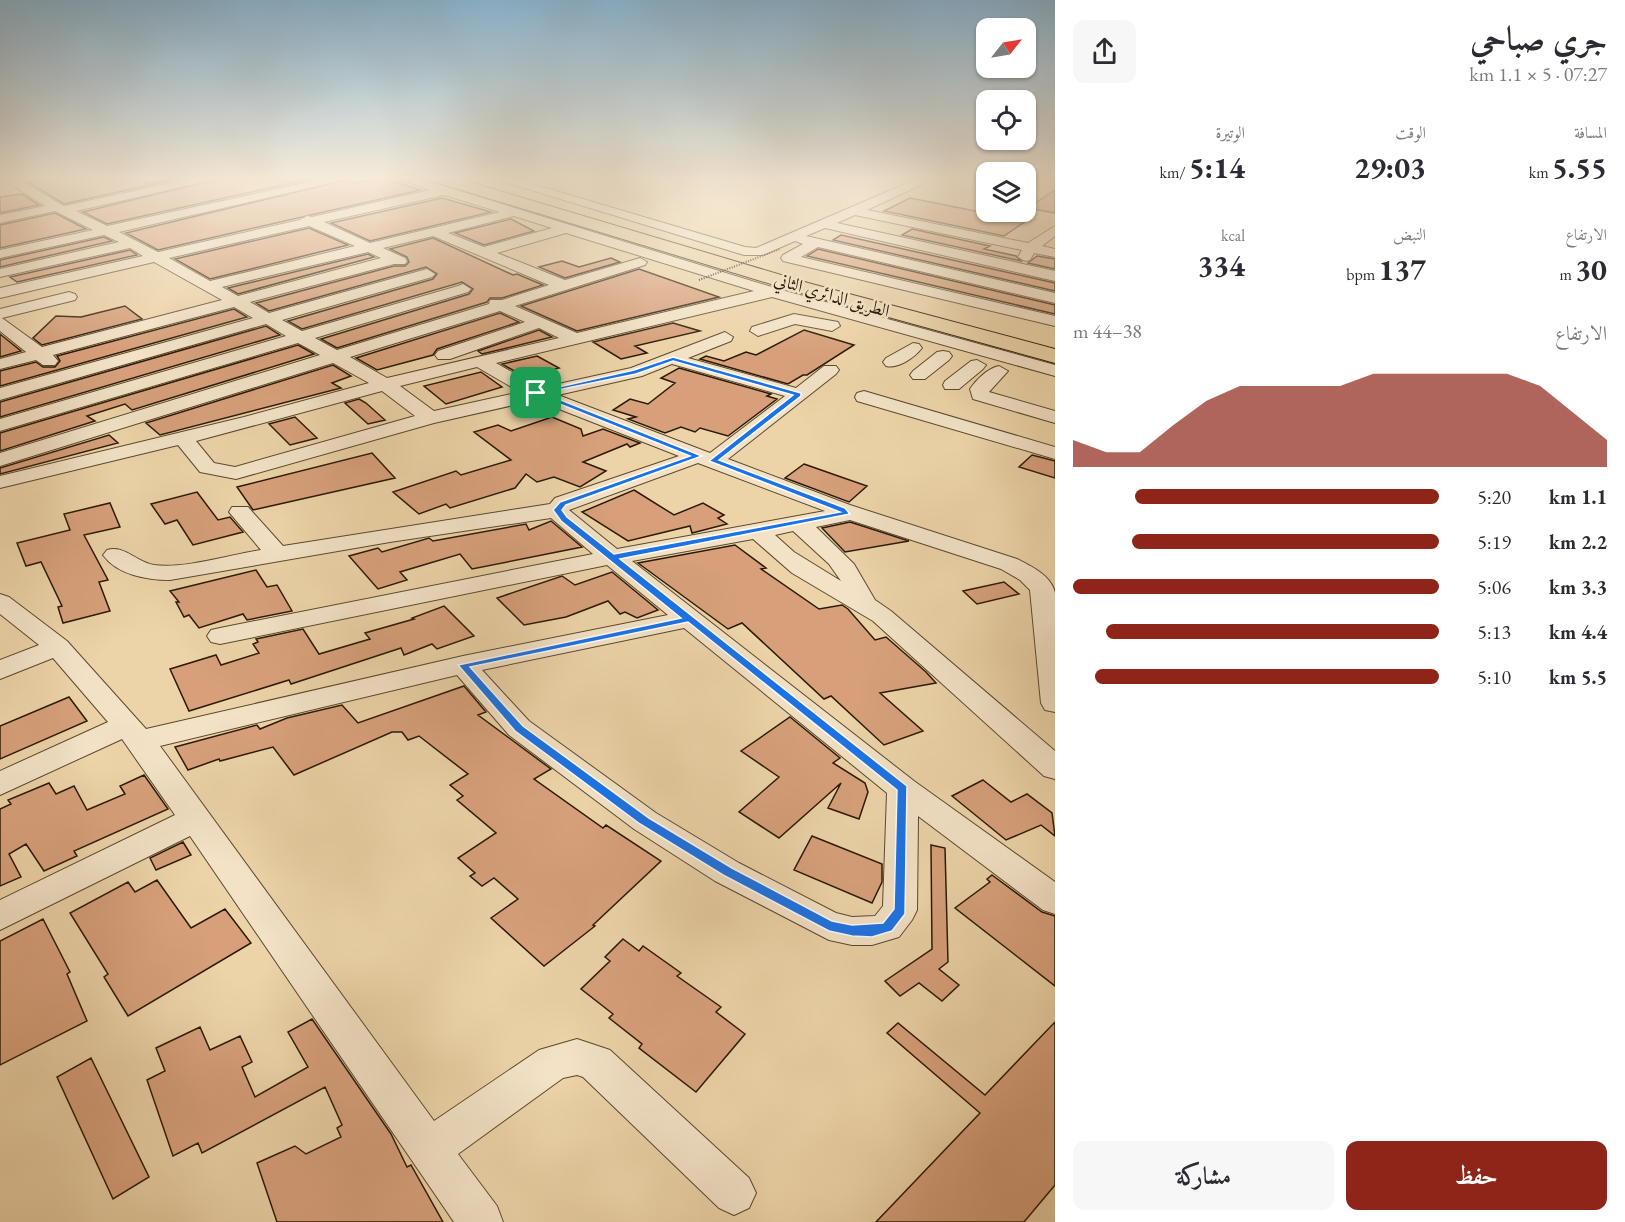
<!DOCTYPE html>
<html lang="ar">
<meta charset="utf-8">
<style>
body{margin:0;font-family:"EB Garamond",Amiri,serif;background:#f7f7f7;color:#2b2b33;direction:rtl;height:100vh;display:flex;flex-direction:column;font-size:22px;white-space:nowrap}
*{box-sizing:border-box;margin:0}
p{font-size:20px;color:#7c7c81}
.icon{flex:none;width:33px;height:33px;fill:none;stroke:currentColor;stroke-width:2;stroke-linecap:round;stroke-linejoin:round}
.map{position:relative;flex:1;overflow:hidden;direction:ltr}
.side{display:flex;flex-direction:column;background:#fff;width:570px}
.side>*{flex:none}
.needle{width:39px;rotate:59deg}
.buttons{position:absolute;left:976px;top:18px;display:grid;gap:12px}
.buttons a{display:grid;place-items:center;width:60px;height:60px;border-radius:12px;background:#fff;box-shadow:0 2px 4px #0004;font-size:30px}
.pin{position:absolute;display:grid;place-items:center;width:51px;height:51px;color:#fff;margin:-26px;border-radius:12px;box-shadow:0 3px 9px #0006}
.round{display:grid;place-items:center;flex:none;width:63px;height:63px;border-radius:12px;background:#f7f7f7}
.head{display:flex;align-items:center;justify-content:space-between;height:102px;padding:0 18px}
h1{font-size:33px;font-weight:700;line-height:45px}
.figures{display:grid;grid-template-columns:repeat(3,1fr);gap:9px;height:102px;padding:6px 18px}
.figures div{display:grid;align-content:center}
.figures b{font-size:30px;font-weight:700}
.figures small{font-size:16px;font-weight:400}
.figures p{font-size:16px}
.chart{height:168px;padding:12px 18px}
.chart p{display:flex;justify-content:space-between}
.chart svg{width:100%;height:108px;margin-top:6px;fill:#8f2418;opacity:.7}
.action{display:flex;gap:12px;margin-top:auto;padding:12px 18px}
.action a{flex:1;height:69px;border-radius:12px;background:#8f2418;color:#fff;font-size:24px;font-weight:700;line-height:69px;text-align:center}
.action a+a{background:#f7f7f7;color:#2b2b33}
ul{padding:0 18px;list-style:none;font-size:20px}
li{display:grid;grid-template-columns:96px 72px 1fr;align-items:center;height:45px}
li i{height:15px;border-radius:8px;background:#8f2418}
main{display:flex;flex:1;min-height:0}
.map>svg:first-child{display:block}
.building{fill:#d7a07b;stroke:#2b1a05;stroke-width:1.5}
.lines{fill:none;stroke-linecap:round;stroke-linejoin:round}
.minor-casing{stroke:#5b482e;stroke-width:2}
.highway-casing{stroke:#2b1a05;stroke-width:2}
.minor{fill:#f3e2c6;fill-rule:evenodd}
.highway{fill:#ecd3a8;fill-rule:evenodd}
.path-bridge{stroke:#2b1a05;stroke-width:2;stroke-dasharray:1 1.5;stroke-linecap:butt}
.route{fill:#1a73e8;stroke:#fff;stroke-width:1.5;fill-rule:evenodd}
.labels{text-anchor:middle;stroke-width:5;stroke-linejoin:round;paint-order:stroke}
.far-street-label{font-size:18px;fill:#2b1a05;stroke:#f3e2c6}
</style>
<main>
<section class="side">
<div class="head"><div><h1>جري صباحي</h1><p>07:27 · 5 × 1.1 km</p></div><a class="round"><svg class="icon" aria-label="share" viewBox="0 0 24 24"><path d="M12 15V3M7 8l5-5 5 5M5 13v7h14v-7"/></svg></a></div>
<div class="figures">
<div><p>المسافة</p><b>5.55<small> km</small></b></div>
<div><p>الوقت</p><b>29:03</b></div>
<div><p>الوتيرة</p><b>5:14<small> /km</small></b></div>
</div>
<div class="figures">
<div><p>الارتفاع</p><b>30<small> m</small></b></div>
<div><p>النبض</p><b>137<small> bpm</small></b></div>
<div><p>kcal</p><b>334</b></div>
</div>
<div class="chart"><p><span>الارتفاع</span>38–44 m</p>
<svg viewBox="0 0 160 44" preserveAspectRatio="none"><path d="M0 44V33L10 38L20 38L30 27L40 17L50 11L60 11L70 11L80 11L90 6L100 6L110 6L120 6L130 6L140 11L150 22L160 33V44z"/></svg>
</div>
<ul>
<li><b>1.1 km</b>5:20<i style="width:83%"></i></li>
<li><b>2.2 km</b>5:19<i style="width:84%"></i></li>
<li><b>3.3 km</b>5:06<i style="width:100%"></i></li>
<li><b>4.4 km</b>5:13<i style="width:91%"></i></li>
<li><b>5.5 km</b>5:10<i style="width:94%"></i></li>
</ul>
<div class="action"><a>حفظ</a><a>مشاركة</a></div>
</section>
<div class="map">
<svg width="1055" height="1222" viewBox="0 0 1055 1222">
<rect width="100%" height="100%" fill="#ecd3a8"/>
<filter id="stains"><feTurbulence type="fractalNoise" baseFrequency=".00333" numOctaves="4"/><feColorMatrix values="0 0 0 0 .2 0 0 0 0 .09 0 0 0 0 .02 0 0 0 .5 -.17"/></filter>
<radialGradient id="worn" r=".72"><stop offset=".6" stop-color="#630" stop-opacity="0"/><stop offset="1" stop-color="#630" stop-opacity=".3"/></radialGradient>
<path class="building" d="M47 178H145V183L182 178 64 204 28 182Z
M222 178H315L107 224 83 212Z
M354 178 355 183 384 178 420 190 158 250 126 233Z
M1055 190V213L1028 208Z
M22 194 39 205 0 213V197Z
M442 198 491 212 370 241 331 223Z
M910 198 1026 221 1004 236 884 211Z
M55 213 86 229 0 248V225Z
M511 219 534 231 484 245 455 233Z
M309 228 348 245 210 279 175 259Z
M912 229 990 246 984 249 1016 256 1021 261 902 235Z
M841 235 1055 283V291L833 240Z
M104 237 112 241 0 267V260Z
M433 238 513 275 517 274 543 285 502 298H490L487 302 337 348 321 339 469 294 473 289 462 282 302 329 288 321 433 279 437 274 426 267 269 311 256 303 394 266H405L409 262 407 257 390 249Z
M818 249 1055 305V314L807 256Z
M130 250 137 255 17 282 10 277Z
M368 254 374 257 238 294 228 288Z
M1037 256 1055 259V269L1028 263Z
M611 258 620 262 565 278 539 267 562 261 579 267Z
M639 269 719 297 577 331 521 306Z
M125 306 142 319 42 345 33 338 56 316 81 317Z
M234 309 247 317 0 386V371L36 362 43 367H55L60 361 57 356Z
M500 313 519 322 437 349 433 355 377 370 356 358Z
M673 323 700 331 635 346 647 353 621 359 593 342Z
M266 326 280 335 0 417V402Z
M539 330 552 337 482 354 478 351Z
M804 330 854 345 807 375H803L788 384 700 359 706 356 724 361 746 352 756 355Z
M0 334 21 351 0 357Z
M298 345 314 354 132 410 125 404 87 416 95 421 0 451V433Z
M537 356 559 368 525 377 502 364Z
M333 365 351 376 332 383 341 388 160 435 146 423Z
M679 368 771 394 767 396 777 399 728 436 700 428 695 432 681 427 665 433 628 419 636 417 613 410 630 399 648 404 675 383 661 378Z
M481 372 502 387 446 404 424 386Z
M359 399 366 403 385 420 368 424 345 403Z
M295 417 317 438 290 445 269 424Z
M552 417 581 429 583 436 603 429 640 443 630 447 627 444 583 462 606 471 580 487 554 477 537 482 526 474 515 488 450 508 446 504 419 514 393 492 456 471 461 475 511 460 474 432 498 425 511 431Z
M109 435 118 443 0 474V468Z
M372 453 395 478 253 510 237 487Z
M1032 455 1055 461V478L1019 467Z
M804 464 841 477 867 486 849 502 785 478Z
M634 490 674 515 703 503 724 515 718 518 727 524 692 533 690 526 628 541 582 512Z
M197 492 218 520 230 517 243 532 193 545 177 520 165 524 151 504Z
M110 503 120 527 84 535 108 580 99 582 110 611 63 623 58 607 62 606 41 562 26 566 17 543 70 530 64 514Z
M551 521 582 547 472 569 460 554 400 572 407 580 378 589 349 556 378 548 382 552 429 538 433 541 526 524 529 530Z
M850 522 909 541 845 552 822 528Z
M735 545 766 568 761 569 819 609 842 605 848 609 875 640 886 637 926 672 936 683 880 693 923 731 884 745 831 696 824 699 742 623 728 629 638 563Z
M256 570 267 587 277 585 292 611 247 620 243 614 199 628 189 615 184 617 176 602H179L170 591Z
M612 572 658 610 637 618 625 612 620 614 608 601 566 617 524 625 497 598 562 576 575 585Z
M1004 582 1019 594 977 604 963 591Z
M444 606 474 636 437 649 432 644 404 655 401 648 291 684 289 680 189 711 170 669 216 655 221 665 259 653 253 644 258 642 256 639 303 629 319 654 370 639 365 633 414 619 412 618Z
M464 686 486 712 478 715 551 769 534 779 603 828 606 825 661 861 593 925 595 926 544 966 491 918 518 899 494 878 482 886 470 876 475 873 458 858 496 833 457 800 463 796 450 785 468 774 419 736 408 740 402 732H392L294 775 273 747 220 761 219 759 188 770 175 747 257 725 260 729 287 718 342 705 358 723Z
M69 697 87 721 0 759V726Z
M790 717 840 758 833 763 865 783 868 792 859 819 828 808 841 783 779 838 739 812 779 777 741 751Z
M144 775 168 809 74 851 77 856 44 871 26 844 9 854 21 877 0 886V809L11 804 8 800 49 783 56 794 74 786 87 810 125 794 120 786Z
M983 780 1011 802 1027 794 1052 813 1055 836 1041 825 1006 840 952 796Z
M812 836 882 864V882L872 903 794 870Z
M183 842 191 855 156 870 150 858Z
M931 845 945 848 948 962 939 969 959 985 942 1001 919 983 900 996 885 981 932 949Z
M992 875 1042 912 1055 916V986L955 908 990 882 987 879Z
M157 880 191 928 225 909 251 943 128 1016 104 977 108 974 70 913 128 882 135 892Z
M43 919 70 972 67 974 87 1021 0 1065V941Z
M623 939 639 951 643 946 681 973 677 976 721 1007 716 1012 745 1034 696 1092 639 1048 642 1044 609 1018 613 1014 581 989 610 961 605 957Z
M312 1019 391 1134 407 1167 411 1165 443 1222H277L257 1163 295 1146 306 1154 341 1137 337 1128 342 1125 325 1087 202 1153 198 1143 173 1156 147 1080 165 1071 156 1048 200 1027 210 1050 240 1036 252 1062 242 1067 255 1097 308 1067 288 1032Z
M1055 1022V1185L1024 1222H876L980 1113 887 1033 898 1023 985 1095Z
M91 1058 149 1177 113 1199 57 1077Z"/>
<g class="lines">
<g class="minor-casing">
<path id="minor" d="M1 178H16L64 206 195 178H220L76 211 107 226 328 178H352L119 232 158 252 300 220 307 216 312 217 430 190 397 178H417L778 289 1055 365V376L772 297 496 363 540 388 631 368 725 332 733 337 731 341 688 358 796 388 824 366H836L839 370 836 374 728 459 850 505 1017 559C1031 566 1052 576 1055 593V712L1045 710 1041 703 1030 590 1020 580 1001 569 850 520 816 527 854 564 875 600 891 611 1055 751V779L1044 776 873 621 792 573 753 539 632 561 914 781 1055 882V914L1043 910 918 816 917 910 912 920 899 937 872 945H852L829 940 715 881 634 829 509 735 457 675 160 746 434 1121 539 1050 577 1039 610 1050 749 1178 756 1193 749 1208 734 1215 719 1208 583 1077 577 1075 563 1078 458 1154 497 1206 503 1222H454L190 836 0 930V900L175 815 122 739 0 795V771L108 722 53 658 0 679V660L39 645 0 614V594L9 597 67 641 146 729 463 656 668 615 607 565 220 644 211 642 207 636 211 630 220 628 593 554 551 518 390 542 170 580C148 580 117 575 103 555L107 550C125 545 136 562 154 565 185 569 230 555 261 550L229 512 232 507H248L283 546 550 504 555 498 679 456 536 400 434 423 236 479 200 472 178 445 0 488V476L244 417 369 383 333 363 0 466V453L320 355 298 343 0 431V419L286 336 266 324 0 400V388L253 318 234 307 53 355 58 361 55 365H43L36 360 0 369V359L26 352 0 331V309L69 292 75 294 77 297 75 300 2 318 42 347 222 300 154 262 0 298V288L143 256 130 248 0 277V269L119 242 104 235 0 258V250L93 230 55 211 0 223V215L45 206ZM444 195 500 212 370 243 324 222ZM514 216 552 228 484 247 448 233ZM309 226 355 246 210 281 169 258ZM566 233 754 291 577 333 515 306 645 265 647 262 640 258 565 280 497 253ZM433 236 549 285 502 300H490L489 304 337 350 315 338 468 292 471 289 463 284 458 286 302 331 282 320 432 277 435 274 427 269 269 313 250 302 394 264H405L407 261 405 258 383 248ZM368 252 381 258 238 296 222 287ZM500 311 525 322 438 351 435 355 438 359H450L539 328 559 338 387 378 350 357ZM672 364 785 396 710 453 558 395 642 376ZM477 367 520 392 434 411 400 386ZM382 391 415 416 235 467 214 463 196 441ZM698 463 825 511 617 549 569 510ZM793 531 829 564 841 581 794 552 775 535ZM684 628 887 793 883 906 875 916 852 917 836 913 739 863 656 813 529 721 482 670Z
M492 178H512L745 247 756 248 919 178H936L867 210 1028 243 1055 226V236L1042 246 1055 249V257L1034 253 1030 260 1025 261 1018 257 1022 250 855 215 837 223 1055 271V281L825 228 806 236 1055 293V303L818 247 801 257 1055 316V326L783 261 781 258 783 255 803 244 795 241 763 255H744Z
M794 314 838 322 840 326 832 331 795 324 758 336 750 331 752 327Z
M913 343 919 344 922 348C914 358 898 369 886 366L883 362 886 358Z
M943 351 949 352 952 356 949 360 925 379H913L910 375 913 371 937 352Z
M977 360 986 365 983 369 959 389H945L943 385 945 381 971 361Z
M999 366 1008 371 989 392 1055 411V423L973 399 970 389C976 380 988 368 999 366Z
M864 391 1055 447V459L857 401 855 397 857 393Z"/>
</g>
<g class="highway-casing">
<path id="highway" d="M430 178H456L808 283 1055 349V363L794 291 432 181Z"/>
</g>
<use href="#minor" class="minor"/>
<use href="#highway" class="highway"/>
<path class="path-bridge" d="M699 280 780 249"/>
</g>
<linearGradient id="sky" x2="0" y2="1"><stop stop-color="#89b5d2"/><stop offset="0.51" stop-color="#f6ebd8"/><stop offset="1" stop-color="#f6ebd8" stop-opacity="0"/></linearGradient>
<rect width="1055" height="349" fill="url(#sky)"/>
<path class="route" d="M673 357 801 393V396L719 460 845 508 850 514 620 559 907 786 905 914 892 931 872 937 852 936 829 931 723 875 640 824 515 731 458 665 681 618 561 521 553 510 560 502 690 456 532 393 634 370ZM673 361 793 395 709 461 840 512 614 554 567 517 562 510 566 505 702 456 543 393 636 374ZM688 622 897 790 894 909 883 923 852 925 832 921 732 868 649 818 523 726 470 667Z"/>
<g class="labels">
<g class="far-street-label">
<text transform="translate(832 295) rotate(16)" y="6">الطريق الدائري الثاني</text>
</g>
</g>
<rect width="100%" height="100%" filter="url(#stains)"/>
<rect width="100%" height="100%" fill="url(#worn)"/>
</svg>
<div class="buttons">
<a><svg class="needle" viewBox="-14 -14 28 28"><path d="M0-13l5 13h-10z" fill="#e53935"/><path d="M0 13l5-13h-10z" fill="#7c7c81"/></svg></a>
<a><svg class="icon" aria-label="locate" viewBox="0 0 24 24"><circle cx="12" cy="12" r="6"/><path d="M12 2v4M12 18v4M2 12h4M18 12h4"/></svg></a>
<a><svg class="icon" aria-label="layers" viewBox="0 0 24 24"><path d="M12 4l9 5-9 5-9-5zM3 14l9 5 9-5"/></svg></a>
</div>
<div class="pin" style="left:536px;top:393px;background:#1e9e55"><svg class="icon" aria-label="arrive" viewBox="0 0 24 24"><path d="M6 21V4h12l-3 4 3 4H6"/></svg></div>
</div>
</main>
